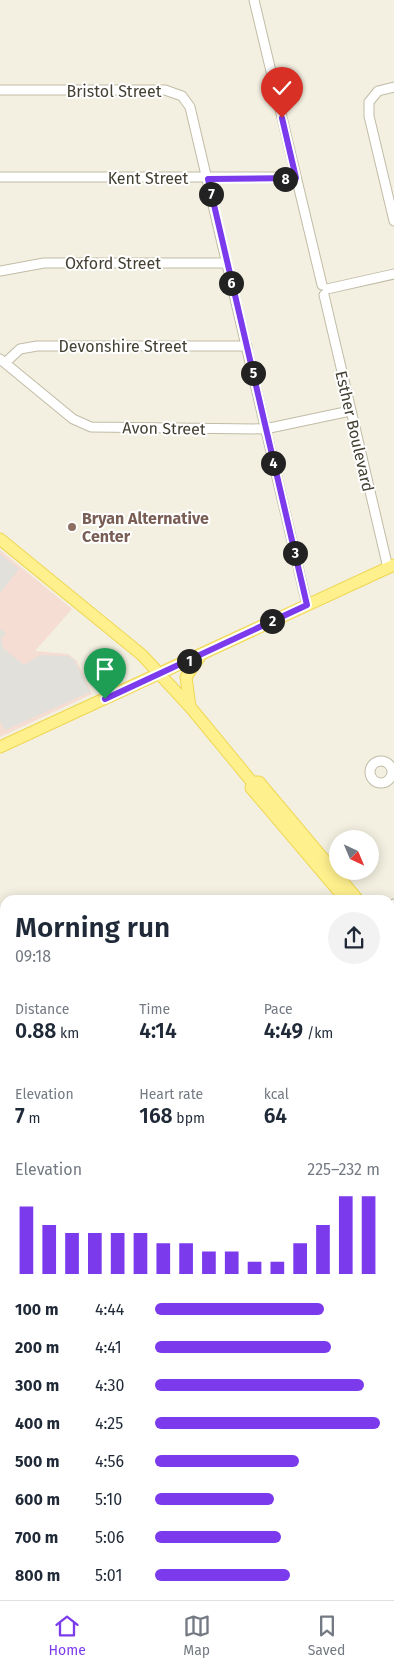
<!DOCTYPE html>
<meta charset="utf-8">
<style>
body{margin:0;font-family:"Fira Sans",sans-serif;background:#f2f2f3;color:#1f2937;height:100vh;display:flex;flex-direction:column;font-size:19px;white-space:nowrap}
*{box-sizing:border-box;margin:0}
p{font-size:16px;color:#747a83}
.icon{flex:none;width:28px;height:28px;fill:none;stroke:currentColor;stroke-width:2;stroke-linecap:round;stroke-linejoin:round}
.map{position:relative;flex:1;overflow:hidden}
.drawer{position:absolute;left:0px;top:895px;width:395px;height:705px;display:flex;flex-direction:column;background:#fff;border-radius:15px 15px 0 0;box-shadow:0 2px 12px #0003}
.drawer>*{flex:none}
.needle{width:32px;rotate:136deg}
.fabs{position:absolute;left:329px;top:830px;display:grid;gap:10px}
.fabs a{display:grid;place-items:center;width:50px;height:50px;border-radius:50%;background:#fff;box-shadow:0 2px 12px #0003;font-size:25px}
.pin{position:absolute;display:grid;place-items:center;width:42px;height:42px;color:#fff;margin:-51px -21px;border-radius:50% 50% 50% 0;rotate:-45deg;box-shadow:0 0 5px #0007}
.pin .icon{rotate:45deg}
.km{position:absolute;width:25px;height:25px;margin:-12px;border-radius:50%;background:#222;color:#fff;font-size:14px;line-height:25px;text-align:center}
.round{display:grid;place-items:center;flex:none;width:52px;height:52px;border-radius:26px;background:#f2f2f3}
.overview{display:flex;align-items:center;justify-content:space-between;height:85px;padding:0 15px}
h1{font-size:28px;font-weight:600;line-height:38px}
.figures{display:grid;grid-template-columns:repeat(3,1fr);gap:8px;height:85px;padding:5px 15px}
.figures div{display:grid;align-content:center}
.figures b{font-size:21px;font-weight:600}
.figures small{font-size:14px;font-weight:400}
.figures p{font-size:14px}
.chart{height:140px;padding:10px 15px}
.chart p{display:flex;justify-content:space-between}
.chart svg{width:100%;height:90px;margin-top:5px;stroke:#7c3aed;stroke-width:6}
ul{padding:0 15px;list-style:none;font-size:16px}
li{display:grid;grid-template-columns:80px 60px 1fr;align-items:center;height:38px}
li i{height:12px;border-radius:6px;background:#7c3aed}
.tabs{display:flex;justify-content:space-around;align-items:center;height:70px;border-top:1px solid #e0e1e3;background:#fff;font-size:14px;color:#747a83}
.tabs a{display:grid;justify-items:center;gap:2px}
.tabs .on{color:#7c3aed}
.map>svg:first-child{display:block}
.medical{fill:#f5ddd3}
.green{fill:#c2eca5}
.parking{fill:#e2e0db}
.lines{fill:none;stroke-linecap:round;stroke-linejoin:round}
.stream{stroke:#96c1f7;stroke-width:2}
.minor-casing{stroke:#c1bca6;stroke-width:11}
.major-casing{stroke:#efd753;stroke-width:13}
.minor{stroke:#fff;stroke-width:9}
.major{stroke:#fff08e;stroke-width:11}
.route-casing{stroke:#fff;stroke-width:10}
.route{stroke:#7c3aed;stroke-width:6}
.education-dot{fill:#8d6e63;stroke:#fff;stroke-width:2}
.labels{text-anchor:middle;stroke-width:4;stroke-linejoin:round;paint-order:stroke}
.street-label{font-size:16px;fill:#444032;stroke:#fff}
.education-label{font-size:16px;font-weight:bold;fill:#785e54;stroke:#fff;text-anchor:start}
</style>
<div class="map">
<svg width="394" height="1600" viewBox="0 0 394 1600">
<rect width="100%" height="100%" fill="#f3f0e1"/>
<path class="medical" d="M0 550 72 609 35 651 68 654 77 661 92 694 0 737Z"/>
<path class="green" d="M394 1320V1411L390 1412V1321Z
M5 1435V1511L0 1513V1450Z"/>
<path class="parking" d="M0 554 19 569 0 593Z
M0 629 6 633 1 638 3 648 24 665 40 655 68 656 74 659 90 692 5 730 0 721Z"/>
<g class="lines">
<path class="stream" d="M390 1362H394
M0 1501 5 1498"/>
<g class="minor-casing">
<path id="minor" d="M254 0 322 285
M394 87 378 91 369 102V116L394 221
M0 90H165L182 96 190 107 307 605
M0 177H296
M0 271 44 263H226
M327 289 394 274
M324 295 388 568
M0 359 73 419 91 427 265 429 350 411
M5 363 20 349 37 346H247
M370 772a11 11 0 1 1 22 0a11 11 0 1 1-22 0Z
M390 907 394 904
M390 1066H394
M390 1148H394
M0 1232H5
M390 1232H394
M390 1321 394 1320
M0 1322H5
M390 1538H394
M54 1595V1600
M133 1595V1600
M207 1595V1600
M283 1595V1600"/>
</g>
<g class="major-casing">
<path id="major" d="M0 539 142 655 191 708 252 782 251 788 346 900
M190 707 186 677 201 655
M0 747 394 565
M252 782H259L358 900
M394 916V941
M390 947 394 952"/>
</g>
<use href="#minor" class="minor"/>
<use href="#major" class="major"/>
</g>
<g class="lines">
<g class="route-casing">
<path id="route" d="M105 699 307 605 208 179 296 178 282 118"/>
</g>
<use href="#route" class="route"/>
</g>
<circle class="education-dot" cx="72" cy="527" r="5"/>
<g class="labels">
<g class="street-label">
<text x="114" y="97">Bristol Street</text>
<text x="148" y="184">Kent Street</text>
<text x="113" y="269">Oxford Street</text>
<text x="123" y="352">Devonshire Street</text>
<text transform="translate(164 428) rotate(1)" y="6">Avon Street</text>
<text transform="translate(355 431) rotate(77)" y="6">Esther Boulevard</text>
</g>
<g class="education-label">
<text x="82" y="524">Bryan Alternative<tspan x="82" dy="18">Center</tspan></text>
</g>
</g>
</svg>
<div class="fabs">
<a><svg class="needle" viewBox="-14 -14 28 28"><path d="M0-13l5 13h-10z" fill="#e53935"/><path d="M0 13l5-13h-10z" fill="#747a83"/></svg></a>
</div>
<div class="pin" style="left:105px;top:699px;background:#1e9e55"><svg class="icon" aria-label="arrive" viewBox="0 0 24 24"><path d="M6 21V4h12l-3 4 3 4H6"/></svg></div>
<div class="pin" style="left:282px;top:118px;background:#d93025"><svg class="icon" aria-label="check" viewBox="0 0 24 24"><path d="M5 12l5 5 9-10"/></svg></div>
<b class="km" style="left:189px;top:661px">1</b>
<b class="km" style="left:272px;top:621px">2</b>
<b class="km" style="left:295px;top:553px">3</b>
<b class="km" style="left:273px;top:463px">4</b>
<b class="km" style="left:253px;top:373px">5</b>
<b class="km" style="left:231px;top:283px">6</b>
<b class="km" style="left:211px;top:194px">7</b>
<b class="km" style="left:285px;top:179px">8</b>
<section class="drawer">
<div class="overview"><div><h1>Morning run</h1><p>09:18</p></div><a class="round"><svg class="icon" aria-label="share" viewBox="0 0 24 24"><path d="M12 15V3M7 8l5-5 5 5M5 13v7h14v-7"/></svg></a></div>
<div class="figures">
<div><p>Distance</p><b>0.88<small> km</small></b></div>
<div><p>Time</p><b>4:14</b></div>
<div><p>Pace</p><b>4:49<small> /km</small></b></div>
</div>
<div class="figures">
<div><p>Elevation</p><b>7<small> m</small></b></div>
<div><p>Heart rate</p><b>168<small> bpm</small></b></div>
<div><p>kcal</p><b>64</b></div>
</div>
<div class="chart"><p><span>Elevation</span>225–232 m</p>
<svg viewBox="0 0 160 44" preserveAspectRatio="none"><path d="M5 44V11M15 44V20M25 44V24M35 44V24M45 44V24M55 44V24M65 44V29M75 44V29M85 44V33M95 44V33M105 44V38M115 44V38M125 44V29M135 44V20M145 44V6M155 44V6"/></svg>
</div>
<ul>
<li><b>100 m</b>4:44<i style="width:75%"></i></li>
<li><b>200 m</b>4:41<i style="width:78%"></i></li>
<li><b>300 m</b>4:30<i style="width:93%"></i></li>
<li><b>400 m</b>4:25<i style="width:100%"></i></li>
<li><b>500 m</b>4:56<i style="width:64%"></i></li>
<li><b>600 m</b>5:10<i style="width:53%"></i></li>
<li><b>700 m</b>5:06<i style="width:56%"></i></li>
<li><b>800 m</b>5:01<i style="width:60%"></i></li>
</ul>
</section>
</div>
<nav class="tabs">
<a class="on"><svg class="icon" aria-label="home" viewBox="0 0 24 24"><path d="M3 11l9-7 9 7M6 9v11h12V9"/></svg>Home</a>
<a><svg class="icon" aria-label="map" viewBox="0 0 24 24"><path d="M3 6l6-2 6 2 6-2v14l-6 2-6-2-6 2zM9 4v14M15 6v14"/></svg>Map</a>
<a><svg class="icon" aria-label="saved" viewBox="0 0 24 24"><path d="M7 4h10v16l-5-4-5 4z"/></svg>Saved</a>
</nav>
